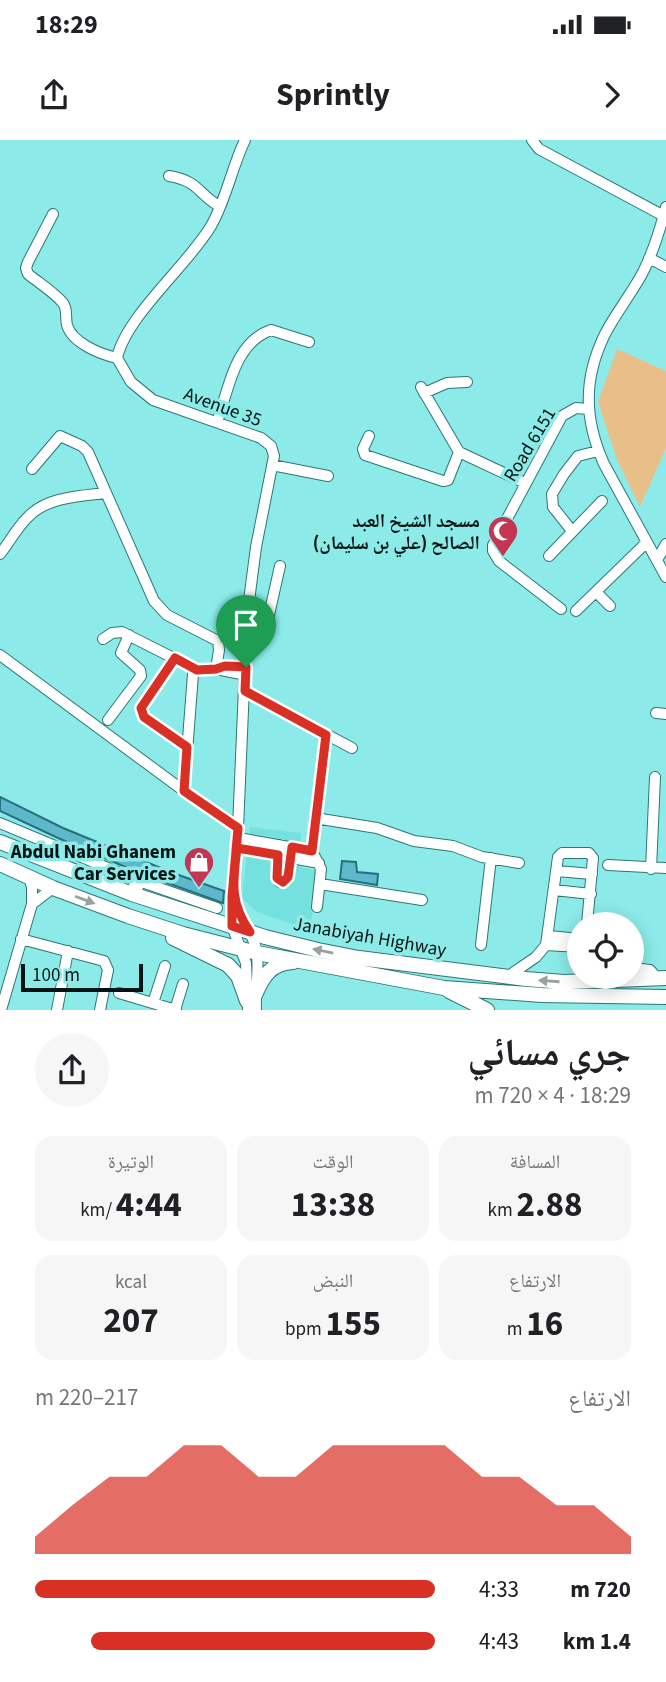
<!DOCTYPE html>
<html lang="ar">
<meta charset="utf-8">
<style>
body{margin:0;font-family:"Source Sans 3","Noto Naskh Arabic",sans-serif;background:#f6f6f6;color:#202124;direction:rtl;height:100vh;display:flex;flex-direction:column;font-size:26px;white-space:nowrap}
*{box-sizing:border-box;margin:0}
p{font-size:23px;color:#757577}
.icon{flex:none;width:38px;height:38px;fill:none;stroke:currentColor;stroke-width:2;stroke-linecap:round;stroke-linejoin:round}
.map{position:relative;height:870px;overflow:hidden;direction:ltr}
.panel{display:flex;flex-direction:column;background:#fff;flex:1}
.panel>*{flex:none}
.buttons{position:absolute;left:567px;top:772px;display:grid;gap:14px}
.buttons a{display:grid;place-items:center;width:77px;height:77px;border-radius:50%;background:#fff;box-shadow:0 4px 18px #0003;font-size:35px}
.scale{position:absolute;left:21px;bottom:18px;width:122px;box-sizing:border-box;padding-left:7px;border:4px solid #011413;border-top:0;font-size:19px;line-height:24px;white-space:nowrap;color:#011413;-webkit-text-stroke:5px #8cebe9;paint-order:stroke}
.pin{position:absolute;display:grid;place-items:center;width:60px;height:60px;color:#fff;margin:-72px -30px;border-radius:50% 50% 50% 0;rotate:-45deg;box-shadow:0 0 7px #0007}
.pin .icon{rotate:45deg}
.round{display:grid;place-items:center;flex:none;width:74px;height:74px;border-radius:37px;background:#f6f6f6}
.overview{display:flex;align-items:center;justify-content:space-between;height:119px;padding:0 35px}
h1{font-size:38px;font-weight:700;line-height:52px}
.figures{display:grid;grid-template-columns:repeat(3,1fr);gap:10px;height:119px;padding:7px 35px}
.figures div{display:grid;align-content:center;border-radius:18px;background:#f6f6f6;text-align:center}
.figures b{font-size:35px;font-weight:700}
.figures small{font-size:19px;font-weight:400}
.figures p{font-size:19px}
.chart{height:196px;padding:14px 35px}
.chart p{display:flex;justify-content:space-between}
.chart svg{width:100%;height:126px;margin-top:7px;fill:#d93025;opacity:.7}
ul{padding:0 35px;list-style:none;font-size:23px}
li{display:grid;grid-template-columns:112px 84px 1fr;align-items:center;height:52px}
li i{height:18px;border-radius:9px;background:#d93025}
.status{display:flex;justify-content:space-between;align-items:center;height:49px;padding:0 35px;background:#fff;direction:ltr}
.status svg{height:19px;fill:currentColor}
header{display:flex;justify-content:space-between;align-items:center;height:91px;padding:0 35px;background:#fff;font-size:32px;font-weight:700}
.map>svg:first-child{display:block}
.built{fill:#74e1de}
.green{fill:#e9bf89}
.building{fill:#5db8cb;stroke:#29707e;stroke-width:2}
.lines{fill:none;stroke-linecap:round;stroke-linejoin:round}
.minor-casing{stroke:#2c7775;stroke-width:12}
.major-casing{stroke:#2c7775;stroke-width:16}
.minor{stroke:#fff;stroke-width:10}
.major{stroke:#fff;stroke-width:14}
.oneway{fill:#99a1a1}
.route-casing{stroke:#fff;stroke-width:14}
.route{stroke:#d93025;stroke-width:9}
.labels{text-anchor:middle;stroke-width:7;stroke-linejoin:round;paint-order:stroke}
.street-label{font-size:19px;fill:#011413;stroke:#8cebe9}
.poi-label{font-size:19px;font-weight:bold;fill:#011413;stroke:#8cebe9;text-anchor:end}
</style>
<div class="status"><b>18:29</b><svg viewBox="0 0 49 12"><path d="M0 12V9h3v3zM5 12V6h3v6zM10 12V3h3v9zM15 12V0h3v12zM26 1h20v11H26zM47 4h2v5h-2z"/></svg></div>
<header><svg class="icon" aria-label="forward" viewBox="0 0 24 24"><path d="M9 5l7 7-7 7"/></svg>Sprintly<svg class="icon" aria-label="share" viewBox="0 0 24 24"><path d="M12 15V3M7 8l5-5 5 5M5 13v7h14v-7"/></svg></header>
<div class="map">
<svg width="666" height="870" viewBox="0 0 666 870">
<rect width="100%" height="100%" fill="#8cebe9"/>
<path class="built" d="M250 687 301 693 300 727 318 731 310 790 257 772 242 758Z"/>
<path class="green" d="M617 209 666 231V308L640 367 617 320 598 262Z"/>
<path class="building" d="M0 657 63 688 173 733 224 751 223 763 137 732 58 698 0 671Z
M342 721 356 722 357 732 378 734 377 745 340 739Z"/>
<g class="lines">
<g class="minor-casing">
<path id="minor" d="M245 0C232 27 226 60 211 86 188 125 126 176 117 218L131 242 153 260 261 298 271 306 274 316 256 407 247 476 238 688 231 757 232 786 246 823 248 870
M532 0 539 9 664 76
M169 36C199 41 197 53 219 66
M666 67C660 90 653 113 642 134 631 154 616 173 605 194 583 239 584 279 604 324L666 437
M53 74 28 122 26 128 28 134C39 143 54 152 63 163 68 170 65 177 67 185 72 203 100 214 117 218
M649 118 666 127
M421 247 459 312 525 343
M424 253 447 243 467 242
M217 282C229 249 234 203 271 190L309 202
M369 296 363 309 365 315 443 341 448 340 459 312
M272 325 328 336
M32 329 60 296 82 306 88 312 154 461 167 475 218 501 219 510 216 529
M572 391 553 367 552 354 564 334 578 316 598 311
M0 414C9 403 16 389 27 378 46 357 79 356 106 353
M549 416 602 361
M657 420 666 404
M596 452 610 466
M561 469 499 421 493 411V405L562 276 576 268 588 269
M576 471 647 402
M103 499 112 493 122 492 197 530
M246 507 254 506 264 497 280 426
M0 515 184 651 238 688
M175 518 143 564 142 572 147 580 187 607
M245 551 352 608
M656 573 666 574
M108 580 141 536 140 530 121 513 129 495
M184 651 193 534 197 530 216 529 246 535
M315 678 377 688 414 701 453 706 482 717 519 723
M0 683 139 741 217 768
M238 698 312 711
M279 705 277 735 280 742 287 739 291 707
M237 708 319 723
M608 725 666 728
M651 729 655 637
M557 731 592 734
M320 744 422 760
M554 750 591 754
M235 762C239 781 255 794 257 814 259 832 255 852 256 870
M32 764 53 748
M317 767 321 729 312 711 326 595
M549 796 579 799
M21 799 104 821 108 830 100 870
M481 805 491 718
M546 805 579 807
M632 828 650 830 658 839
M507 837 536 817 546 805 558 717 562 713H589L593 718 587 784
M119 853 176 870
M153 863 165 826
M1 870 32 764V747L29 737
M57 870 68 811
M175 870 183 844"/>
</g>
<g class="major-casing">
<path id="major" d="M0 702 132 754 265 797 318 810 359 818 526 839 564 842 666 838
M0 724 53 748 128 776 183 794 257 813 444 848 542 855 666 857
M132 754 139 741
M173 798 228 825 238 836 247 861
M449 851 487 870
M255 855C263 836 271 823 293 822"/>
</g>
<use href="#minor" class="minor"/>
<use href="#major" class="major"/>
</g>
<defs><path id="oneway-solid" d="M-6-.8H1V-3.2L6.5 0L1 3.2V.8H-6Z" transform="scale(1.75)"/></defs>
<g class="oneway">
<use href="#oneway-solid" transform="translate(85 760) rotate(21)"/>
<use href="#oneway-solid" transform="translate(323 811) rotate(-168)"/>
<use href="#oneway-solid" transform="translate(549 841) rotate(-176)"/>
</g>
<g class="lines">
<g class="route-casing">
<path id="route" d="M246 527 225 526 216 529 197 530 175 518 141 568 144 577 187 607 184 651 238 688 232 757V786L250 792C229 762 233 741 237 708L278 715 277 738 283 742 288 737 292 707 312 711 326 595 245 551 246 527"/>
</g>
<use href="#route" class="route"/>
</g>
<defs>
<g id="mosque-pin" transform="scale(1.575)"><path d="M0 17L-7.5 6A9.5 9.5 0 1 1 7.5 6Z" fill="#c43453" stroke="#8cebe9"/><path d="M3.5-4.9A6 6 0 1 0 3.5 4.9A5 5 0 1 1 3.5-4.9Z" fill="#fff"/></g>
<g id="shop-pin" transform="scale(1.575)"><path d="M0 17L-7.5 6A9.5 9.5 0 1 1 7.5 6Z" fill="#c43453" stroke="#8cebe9"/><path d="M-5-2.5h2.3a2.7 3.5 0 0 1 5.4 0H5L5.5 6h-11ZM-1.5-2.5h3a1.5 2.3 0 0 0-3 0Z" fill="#fff"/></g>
</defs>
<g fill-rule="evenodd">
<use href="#mosque-pin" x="503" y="391"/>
<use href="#shop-pin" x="199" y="722"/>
</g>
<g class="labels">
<g class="street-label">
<text transform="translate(223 266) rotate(20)" y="7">Avenue 35</text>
<text transform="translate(529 304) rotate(-59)" y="7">Road 6151</text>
<text transform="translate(370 796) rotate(10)" y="7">Janabiyah Highway</text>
</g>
<g class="poi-label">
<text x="480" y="387">مسجد الشيخ العبد<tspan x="480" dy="22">الصالح (علي بن سليمان)</tspan></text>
<text x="176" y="718">Abdul Nabi Ghanem<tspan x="176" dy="22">Car Services</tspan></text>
</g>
</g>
</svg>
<div class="buttons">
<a><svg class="icon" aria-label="locate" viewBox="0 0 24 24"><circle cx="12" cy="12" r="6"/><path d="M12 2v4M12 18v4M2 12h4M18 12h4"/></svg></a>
</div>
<div class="scale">100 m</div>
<div class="pin" style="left:246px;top:527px;background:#1e9e55"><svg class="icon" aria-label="arrive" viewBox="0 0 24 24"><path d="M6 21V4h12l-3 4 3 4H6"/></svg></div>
</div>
<section class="panel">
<div class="overview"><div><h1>جري مسائي</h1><p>18:29 · 4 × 720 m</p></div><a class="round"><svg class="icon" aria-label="share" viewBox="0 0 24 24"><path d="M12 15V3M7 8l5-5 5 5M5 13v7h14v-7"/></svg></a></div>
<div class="figures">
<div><p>المسافة</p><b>2.88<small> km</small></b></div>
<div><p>الوقت</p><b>13:38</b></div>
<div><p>الوتيرة</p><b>4:44<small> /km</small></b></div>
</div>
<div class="figures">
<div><p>الارتفاع</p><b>16<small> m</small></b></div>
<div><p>النبض</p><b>155<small> bpm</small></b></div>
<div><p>kcal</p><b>207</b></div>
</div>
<div class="chart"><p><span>الارتفاع</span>217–220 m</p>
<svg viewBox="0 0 160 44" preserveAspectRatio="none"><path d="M0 44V38L10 27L20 17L30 17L40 6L50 6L60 17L70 17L80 6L90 6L100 6L110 6L120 17L130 17L140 27L150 27L160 38V44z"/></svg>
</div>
<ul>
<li><b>720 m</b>4:33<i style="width:100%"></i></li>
<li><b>1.4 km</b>4:43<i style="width:86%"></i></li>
</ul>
</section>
